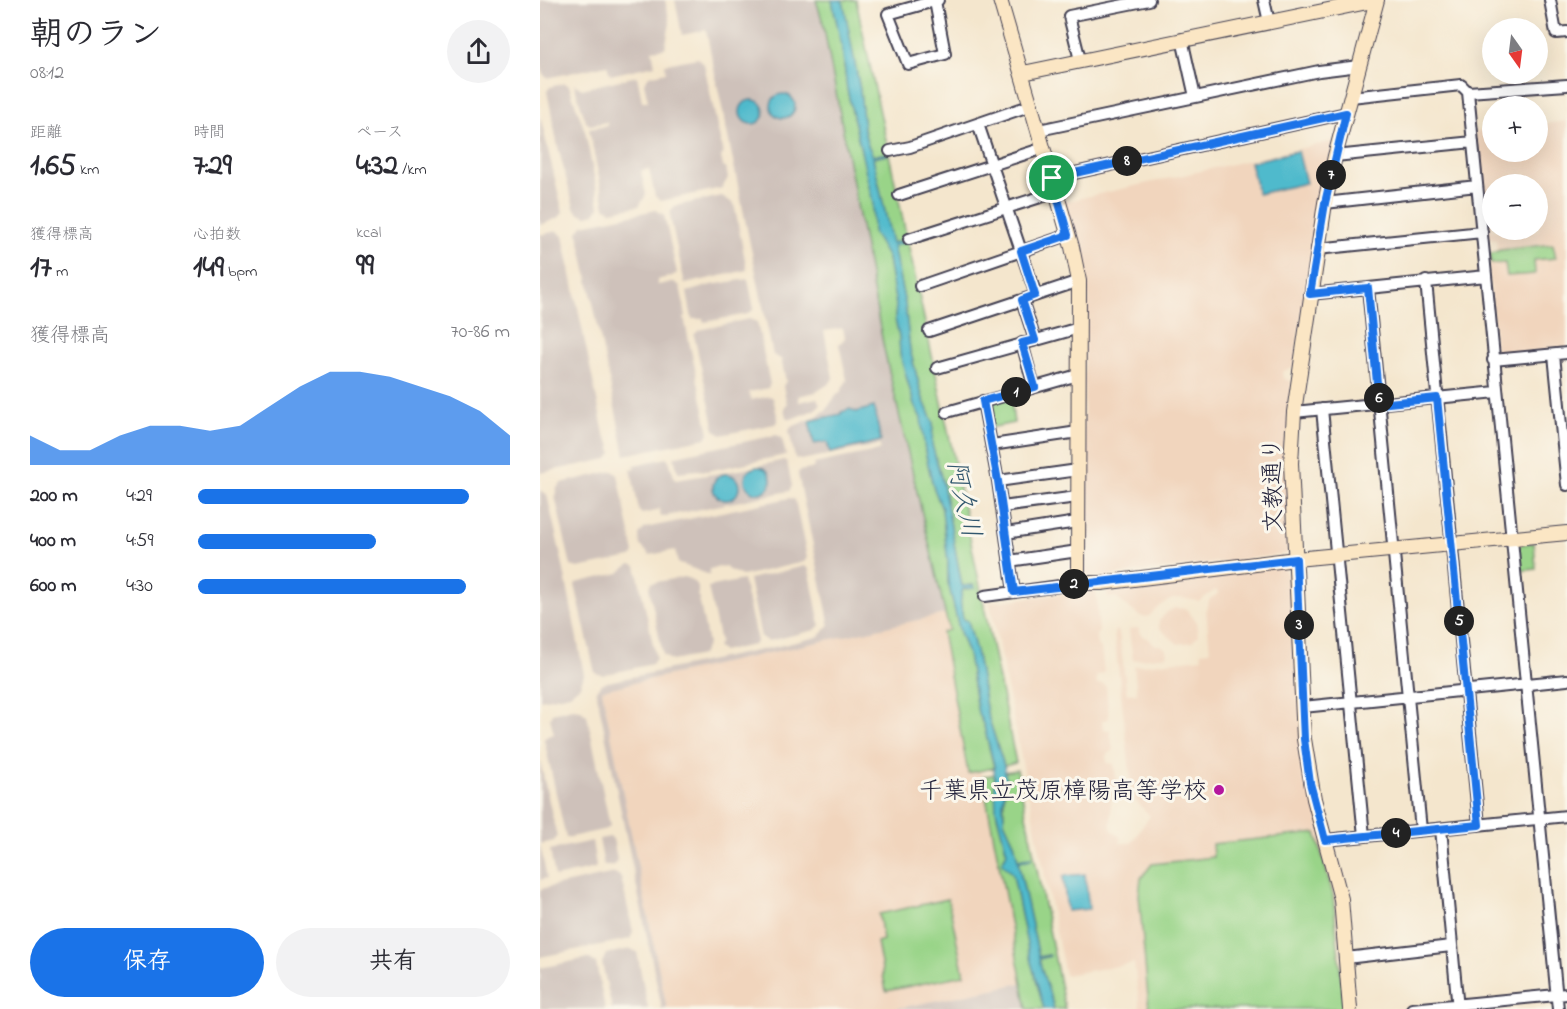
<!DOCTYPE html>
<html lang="ja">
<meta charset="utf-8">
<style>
body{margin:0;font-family:"Indie Flower","Klee One",sans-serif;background:#f2f2f3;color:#2b2b33;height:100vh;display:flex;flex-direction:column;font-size:22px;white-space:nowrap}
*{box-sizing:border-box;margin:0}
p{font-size:20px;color:#7c7c81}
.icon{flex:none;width:33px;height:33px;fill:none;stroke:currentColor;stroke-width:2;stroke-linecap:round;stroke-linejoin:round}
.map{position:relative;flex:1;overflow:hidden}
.side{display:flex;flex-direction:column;background:#fff;width:540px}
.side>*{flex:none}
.needle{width:39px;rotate:166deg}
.controls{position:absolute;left:942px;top:18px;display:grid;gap:12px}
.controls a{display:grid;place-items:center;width:66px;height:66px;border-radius:50%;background:#fff;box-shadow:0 6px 24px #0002;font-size:30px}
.pin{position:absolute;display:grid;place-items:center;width:51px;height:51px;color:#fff;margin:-26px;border:3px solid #fff;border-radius:50%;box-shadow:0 2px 6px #0007}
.km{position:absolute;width:30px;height:30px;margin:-15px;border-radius:50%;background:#222;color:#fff;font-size:16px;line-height:30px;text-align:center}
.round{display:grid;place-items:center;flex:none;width:63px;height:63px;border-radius:32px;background:#f2f2f3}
.headline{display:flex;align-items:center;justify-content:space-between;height:102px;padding:0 30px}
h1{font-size:33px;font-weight:700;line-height:45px}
.metrics{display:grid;grid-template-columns:repeat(3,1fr);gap:9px;height:102px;padding:6px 30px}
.metrics div{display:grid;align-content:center}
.metrics b{font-size:30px;font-weight:700}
.metrics small{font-size:16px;font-weight:400}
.metrics p{font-size:16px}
.chart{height:168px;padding:12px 30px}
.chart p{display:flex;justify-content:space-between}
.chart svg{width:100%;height:108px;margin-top:6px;fill:#1a73e8;opacity:.7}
.action{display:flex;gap:12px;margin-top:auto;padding:12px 30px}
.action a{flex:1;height:69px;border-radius:36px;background:#1a73e8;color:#fff;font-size:24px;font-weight:700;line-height:69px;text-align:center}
.action a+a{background:#f2f2f3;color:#2b2b33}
ul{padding:0 30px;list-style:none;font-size:20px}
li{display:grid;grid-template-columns:96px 72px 1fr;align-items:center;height:45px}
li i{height:15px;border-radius:8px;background:#1a73e8}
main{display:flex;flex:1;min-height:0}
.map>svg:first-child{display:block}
.built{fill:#f1d5bd;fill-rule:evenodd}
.industrial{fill:#cec1ba}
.green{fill:#99d488;stroke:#5e7b62;stroke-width:1.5}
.water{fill:#4fbacc;stroke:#386e84;stroke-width:1.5}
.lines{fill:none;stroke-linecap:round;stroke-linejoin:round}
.street-casing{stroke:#423f51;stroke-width:14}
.secondary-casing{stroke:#423f51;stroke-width:16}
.street{stroke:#fff;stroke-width:10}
.secondary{stroke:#fbe6c4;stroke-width:14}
.route-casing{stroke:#fff;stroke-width:12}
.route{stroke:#1a73e8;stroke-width:8}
.poi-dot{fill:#b5179e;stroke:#fbf7ec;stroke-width:2}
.labels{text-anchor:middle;stroke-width:6;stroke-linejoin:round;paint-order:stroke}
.street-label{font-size:24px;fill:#22223b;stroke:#fbf7ec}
.poi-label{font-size:24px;fill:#22223b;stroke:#fbf7ec;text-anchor:end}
.water-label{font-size:26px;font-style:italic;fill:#32576e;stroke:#fbf7ec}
</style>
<main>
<section class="side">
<div class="headline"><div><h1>朝のラン</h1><p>08:12</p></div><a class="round"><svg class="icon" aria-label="share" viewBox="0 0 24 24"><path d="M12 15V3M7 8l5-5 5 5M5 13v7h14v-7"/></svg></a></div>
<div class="metrics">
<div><p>距離</p><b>1.65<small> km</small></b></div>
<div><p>時間</p><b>7:29</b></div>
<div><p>ペース</p><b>4:32<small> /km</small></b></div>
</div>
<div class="metrics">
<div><p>獲得標高</p><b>17<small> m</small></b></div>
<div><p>心拍数</p><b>149<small> bpm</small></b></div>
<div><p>kcal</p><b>99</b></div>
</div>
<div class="chart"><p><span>獲得標高</span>70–86 m</p>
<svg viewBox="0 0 160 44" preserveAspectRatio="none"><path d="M0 44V32L10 38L20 38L30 32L40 28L50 28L60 30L70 28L80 20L90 12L100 6L110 6L120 8L130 12L140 16L150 22L160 32V44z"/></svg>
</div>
<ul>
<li><b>200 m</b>4:29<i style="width:87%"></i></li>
<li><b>400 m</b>4:59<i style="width:57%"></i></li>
<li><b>600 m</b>4:30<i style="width:86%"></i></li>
</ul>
<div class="action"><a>保存</a><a>共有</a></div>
</section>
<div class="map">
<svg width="1027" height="1009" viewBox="0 0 1027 1009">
<rect width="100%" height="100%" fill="#fbf7ec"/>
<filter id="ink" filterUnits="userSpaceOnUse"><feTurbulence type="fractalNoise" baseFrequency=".0167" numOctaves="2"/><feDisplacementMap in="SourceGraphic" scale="12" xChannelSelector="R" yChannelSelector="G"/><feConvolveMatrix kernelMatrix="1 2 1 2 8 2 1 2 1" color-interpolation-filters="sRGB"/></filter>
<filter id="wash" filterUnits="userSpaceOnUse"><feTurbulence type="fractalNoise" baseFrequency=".008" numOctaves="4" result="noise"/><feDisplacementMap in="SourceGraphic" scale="24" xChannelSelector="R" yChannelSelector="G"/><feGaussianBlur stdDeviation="1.35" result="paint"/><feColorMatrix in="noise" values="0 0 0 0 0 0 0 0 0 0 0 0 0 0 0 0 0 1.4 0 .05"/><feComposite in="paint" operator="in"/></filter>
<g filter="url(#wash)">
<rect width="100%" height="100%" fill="#f4e6cd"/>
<path class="built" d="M1027 121V351L956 354 948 254 957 250 956 240 946 236 935 132 952 130V152H998V125ZM952 184H998V230H952Z
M794 141 779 198 754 366 742 372 743 378 752 382 749 551 746 554 551 578 543 572 545 304 548 303 549 296 545 293 524 202Z
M742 567 753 580 756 660 795 895 805 1009H600L594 963 525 975 450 602 556 590 559 632 556 635 557 645 561 648 564 672 563 674 556 676 557 684H563L566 687 569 718 562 721 563 729 570 730 573 751 566 755 567 763 574 764 578 794 571 797V829L581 838 580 843H591L610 816 593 798 574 632 577 630 579 633 587 694 597 693 594 666 662 658 661 652 670 651 666 609 670 599 678 594 677 590 674 591 659 601 641 598 632 599 621 605 609 616 603 617 598 615 575 597 568 598 567 588Z
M635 608 646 609 656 621 658 635 652 642 638 644 619 628V621L627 612Z
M405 614 446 793 482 983 354 1009H127L62 690Z
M598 628 601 634 616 645H621L626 649 627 656 593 660 589 631 590 629Z"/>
<path class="industrial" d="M0 0H125L130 23 125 48 112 50 115 65 70 75 67 65 7 78 3 74 0 58Z
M135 0H276L283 23 344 349 405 614 62 690 127 1009H122L56 690 63 683 235 647 277 637 283 633 289 624 288 616 258 474 259 471 271 469 274 467V464L341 450 339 445 261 460 255 458 249 431 251 427 272 419 286 410 297 394 300 393 307 380 299 344 305 338 303 328 284 331 293 378 290 383 276 392 258 396 259 402 277 398 280 405 274 410 251 419 246 417 244 408 247 404 243 386 246 381 241 359 233 355 166 30 142 35Z
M158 58 164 64 183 154 181 157 183 166 186 168 188 178 182 188 121 201 115 196 109 169 101 171 106 195 99 206 71 211 65 207 49 129 67 126V122L50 125 46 122 34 84 42 89 97 76 102 101H108L104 83 109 76 126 72 125 64Z
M25 83 29 86 45 131 56 186 59 207 55 214 47 216 38 213 34 208 18 147 7 91 10 87Z
M0 116 23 213 18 218 0 225Z
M182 196 194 204 207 270 145 284 130 216 131 211 135 206Z
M116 210 124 215 137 273 132 276 117 280 118 285 134 282 140 286 146 316 144 317 147 332 169 433 166 438 85 455 38 232 43 225Z
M17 231 23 236 64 434 70 443 72 453 68 459 0 473V235Z
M208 279 214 309 208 314 164 322 163 319H152L147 292 171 285Z
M209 319 217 322 230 384 228 388 209 392 211 400 230 396 233 398 238 420 235 424 181 435 175 430 154 335 159 330Z
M237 435 242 439 246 455 167 471 157 470 138 472 134 458 136 456Z
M127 458 129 460 135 480 205 469 244 460 247 462 252 486 249 491 121 517 119 508 116 511 102 514 99 511 91 470 95 468 94 465Z
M73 471 78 475 94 553 91 557 38 568 31 566 15 496 17 488 21 483Z
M0 489 7 495 23 565 44 675 40 686 30 694 0 700Z
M250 498 255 500 267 558 264 562 202 576 187 569 186 566 169 569 170 574H167L138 563 135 550 110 555 100 545 99 535 105 528Z
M91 564 96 566 116 658 112 664 63 675 55 673 35 585 36 583 79 573 87 566Z
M265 566 269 569 280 625 275 630 228 641 221 637 209 579Z
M145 577 152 580 158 586V593L168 644 162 655 132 661 123 655 109 587 111 583Z
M203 580 217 641 214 645 182 651 177 646 180 642 168 587Z
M32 708 40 709 47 715 70 826 67 829 26 838 4 739 6 736 14 734 10 718 12 713Z
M0 761 17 837 14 841 0 844 7 878 0 880Z
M70 837 73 839 77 860 74 865 64 866 59 839Z
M52 841 56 866 55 868 15 877 10 850Z
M75 873 81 877 93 932 90 939 0 957V889Z
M91 949 97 952 108 1009H72L62 963 66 954Z
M48 958 56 963 65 1009H0V968Z
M482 983 487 1009H354Z"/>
<path class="green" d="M276 0H292L302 47 307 89 333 203V232L348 258 356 305 355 319 359 336 360 354 374 404 383 422 385 451 393 486 402 509 408 563V582L420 632 428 654 435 698 438 713 444 726 454 768 428 773 402 632 409 630 344 349 283 23Z
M302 0H316L412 449 476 763 464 766 447 713 437 655 428 621 423 619 420 601 423 589 434 588V585L422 586 403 484 392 445 393 423 382 396 370 350 365 304 352 245 366 242V240L352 243 333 158 347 155 346 153 333 156 327 143 324 129 320 90Z
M1013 244 1016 258 994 260 995 274 967 276 965 263 951 264 950 254 960 250Z
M470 393 474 423 449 428 445 399Z
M994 543 996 569 979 571 976 550 981 544Z
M477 770 525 1009H514L511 997 505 984 499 959 509 956V955L499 957 478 862 491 858 478 860 474 843 464 821V772Z
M455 774 457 816 467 853 463 860 464 865 470 868 473 874 489 954 504 1009H487L442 777Z
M776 833 793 895 804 1009H609L599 895 601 878 612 864 673 857 672 844Z
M408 899 424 975 346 991 337 942 343 940 339 914Z"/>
<path class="water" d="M292 0H302L304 5 320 90 324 129 327 143 333 156 347 153V155L333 158 352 243 366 240 367 242 353 246 365 304 370 350 382 396 393 423 392 445 403 484 422 586 434 585 435 588 423 589C419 599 421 608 423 619L428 621 437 655 447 713 464 766 466 781 463 803 464 821 474 843 478 860 491 857V859L478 862 499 957 509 955 510 956 499 959C503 977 510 992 514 1009H504L489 954 473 874 462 863 467 853 456 810 454 765 444 726 438 713 428 654 420 632 408 582V563L402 509 393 486 385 451 381 418 374 404 360 354 359 336 355 319 356 305 348 258 333 232V203L307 89 302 47Z
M231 106a12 12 0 1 1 24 0a12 12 0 1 1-24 0Z
M200 112a12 12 0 1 1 24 0a12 12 0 1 1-24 0Z
M758 151 766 183 718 194 710 162Z
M334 407 341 441 290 453 287 442 274 444 269 421 301 414V412L310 409 316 412Z
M205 480a13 13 0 1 1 26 0a13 13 0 1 1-26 0Z
M173 487a13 13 0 1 1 26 0a13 13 0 1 1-26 0Z
M545 874 549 909 527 911 523 876Z"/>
</g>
<g filter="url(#ink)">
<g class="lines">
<g class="street-casing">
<path id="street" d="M724 0 729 22
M1010 0 1016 33 1027 32
M395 1 405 54 368 64 348 14 398 0
M642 39 655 97
M540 60 529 16 609 0
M928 92 1027 85
M811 97 921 85 928 92 1018 1009
M438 124 496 295
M499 130 779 71 819 66
M350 151 370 147 492 105
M795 156 933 142
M512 178 806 113
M359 195 504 148
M785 203 937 186
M369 239 516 192
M777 249 942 232
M886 281 939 825
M380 286 528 235
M828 288 881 830
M770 294 946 276
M482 300 495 340
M389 331 539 281
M482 343 494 387
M1014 355 1027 485
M953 360 1027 353
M397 368 539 328
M443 401 458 481 474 592
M782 409 824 836
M407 412 538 375
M754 412 957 392
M452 445 538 432
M458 481 538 470
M462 507 537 497
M466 533 537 522
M469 561 538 551
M445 596 542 583
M763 707 1027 680
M901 829 918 1009
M785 840 1027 816
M806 958 911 946
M872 1009 1027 994"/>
</g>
<g class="secondary-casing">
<path id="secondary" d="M460 0 532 247 539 281 538 572V578L542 583H561L756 559 1027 533
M483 73 837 0
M810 1009 801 899 774 799 764 739 751 463 754 412 785 203 795 156 837 0"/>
</g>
<use href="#street" class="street"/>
<use href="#secondary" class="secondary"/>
</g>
</g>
<g class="lines" filter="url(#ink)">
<g class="route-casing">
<path id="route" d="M806 113 785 203 770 294 828 288 839 404 897 398 939 825 785 840 770 783 764 739 756 559 474 592 458 481 443 401 495 387 482 343 495 340 482 300 495 295 481 251 528 235 512 178Z"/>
</g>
<use href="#route" class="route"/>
</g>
<circle class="poi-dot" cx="679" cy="790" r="6"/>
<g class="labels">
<g class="street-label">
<text transform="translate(732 485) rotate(-91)" y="8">文教通り</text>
</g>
<g class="poi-label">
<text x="667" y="798">千葉県立茂原樟陽高等学校</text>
</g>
<g class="water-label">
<text transform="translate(425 499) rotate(78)" y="9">阿久川</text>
</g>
</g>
</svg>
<div class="controls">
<a><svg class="needle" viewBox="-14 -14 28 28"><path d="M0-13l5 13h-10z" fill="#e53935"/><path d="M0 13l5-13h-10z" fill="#7c7c81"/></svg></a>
<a>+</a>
<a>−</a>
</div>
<div class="pin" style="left:512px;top:178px;background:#1e9e55"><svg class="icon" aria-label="arrive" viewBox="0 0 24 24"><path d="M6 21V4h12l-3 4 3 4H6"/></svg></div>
<b class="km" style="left:476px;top:392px">1</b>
<b class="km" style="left:534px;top:584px">2</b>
<b class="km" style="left:759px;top:625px">3</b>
<b class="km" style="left:856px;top:833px">4</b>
<b class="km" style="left:919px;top:621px">5</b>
<b class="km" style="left:839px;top:398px">6</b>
<b class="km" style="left:791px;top:175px">7</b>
<b class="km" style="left:587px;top:161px">8</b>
</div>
</main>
